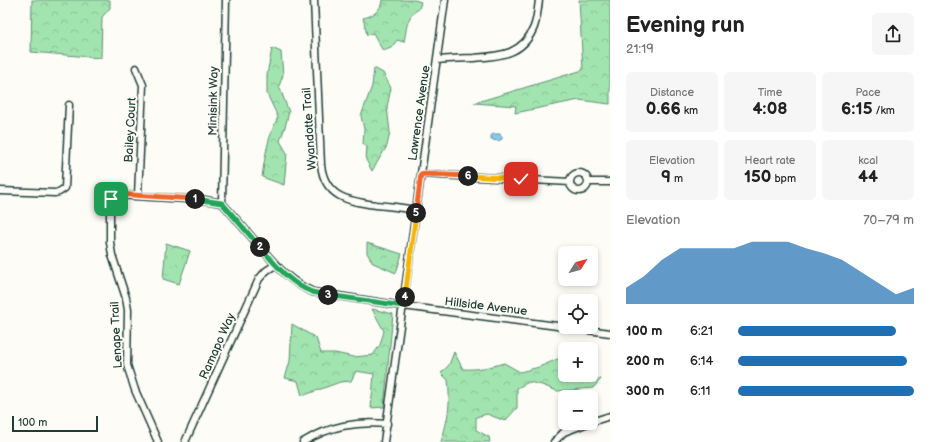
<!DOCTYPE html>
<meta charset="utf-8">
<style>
body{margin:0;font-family:"Balsamiq Sans",sans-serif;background:#f6f6f6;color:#222;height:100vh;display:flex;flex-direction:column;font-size:15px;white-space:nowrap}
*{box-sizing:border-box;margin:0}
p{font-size:13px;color:#767676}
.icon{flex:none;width:22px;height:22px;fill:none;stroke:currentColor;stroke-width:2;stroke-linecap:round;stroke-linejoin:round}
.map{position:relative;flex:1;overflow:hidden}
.side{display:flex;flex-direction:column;background:#fff;width:320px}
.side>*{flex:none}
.needle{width:26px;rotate:53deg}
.controls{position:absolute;left:558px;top:246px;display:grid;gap:8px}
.controls a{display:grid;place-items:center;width:40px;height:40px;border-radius:6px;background:#fff;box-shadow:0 2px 6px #0003;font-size:20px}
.scale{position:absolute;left:12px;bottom:10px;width:86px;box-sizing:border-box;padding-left:4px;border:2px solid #1f3d34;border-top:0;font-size:11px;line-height:14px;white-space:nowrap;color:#1f3d34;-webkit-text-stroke:3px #fdfcf7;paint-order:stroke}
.pin{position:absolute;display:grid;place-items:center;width:34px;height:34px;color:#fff;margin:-17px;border-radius:8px;box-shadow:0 2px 6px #0006}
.km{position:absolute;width:20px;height:20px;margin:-10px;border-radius:50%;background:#222;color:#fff;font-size:11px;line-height:20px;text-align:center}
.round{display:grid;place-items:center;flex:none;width:42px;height:42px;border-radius:6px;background:#f6f6f6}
.overview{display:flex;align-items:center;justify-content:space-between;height:68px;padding:0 16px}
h1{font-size:22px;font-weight:700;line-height:30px}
.figures{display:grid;grid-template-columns:repeat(3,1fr);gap:6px;height:68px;padding:4px 16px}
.figures div{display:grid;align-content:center;border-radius:6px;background:#f6f6f6;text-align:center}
.figures b{font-size:17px;font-weight:700}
.figures small{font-size:11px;font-weight:400}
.figures p{font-size:11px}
.chart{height:112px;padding:8px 16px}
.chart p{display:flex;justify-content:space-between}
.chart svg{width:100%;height:72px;margin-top:4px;fill:#1f6fb2;opacity:.7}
ul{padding:0 16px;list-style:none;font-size:13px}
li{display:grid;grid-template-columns:64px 48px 1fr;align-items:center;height:30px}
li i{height:10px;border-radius:5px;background:#1f6fb2}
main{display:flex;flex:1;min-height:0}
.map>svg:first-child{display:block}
.forest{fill:url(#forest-crowns);stroke:#609072}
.water{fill:url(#water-ripples);stroke:#5e92a1}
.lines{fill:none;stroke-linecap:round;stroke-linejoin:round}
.minor-casing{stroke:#1f3d34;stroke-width:9}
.minor{stroke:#fdfcf7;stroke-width:6}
.split-1-casing{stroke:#fff;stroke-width:8}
.split-2-casing{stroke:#fff;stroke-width:8}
.split-3-casing{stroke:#fff;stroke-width:8}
.split-4-casing{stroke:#fff;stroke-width:8}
.split-5-casing{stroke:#fff;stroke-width:8}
.split-6-casing{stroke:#fff;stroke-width:8}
.split-7-casing{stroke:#fff;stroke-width:8}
.split-1{stroke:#f0652b;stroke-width:5}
.split-2{stroke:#22a559;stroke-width:5}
.split-3{stroke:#22a559;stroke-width:5}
.split-4{stroke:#22a559;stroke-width:5}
.split-5{stroke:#f5b400;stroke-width:5}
.split-6{stroke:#f0652b;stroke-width:5}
.split-7{stroke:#f5b400;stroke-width:5}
.labels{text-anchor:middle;stroke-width:4;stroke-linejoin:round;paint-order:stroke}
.street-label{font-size:12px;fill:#1f3d34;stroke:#fdfcf7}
</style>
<main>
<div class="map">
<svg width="610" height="442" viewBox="0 0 610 442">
<defs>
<pattern id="forest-crowns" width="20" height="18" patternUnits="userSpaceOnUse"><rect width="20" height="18" fill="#a2e4af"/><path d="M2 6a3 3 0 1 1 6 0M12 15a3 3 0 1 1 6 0" fill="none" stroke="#8bc497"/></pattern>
<pattern id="water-ripples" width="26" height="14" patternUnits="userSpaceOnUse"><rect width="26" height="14" fill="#88cae9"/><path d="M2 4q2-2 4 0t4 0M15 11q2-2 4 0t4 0" fill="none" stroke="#75aec8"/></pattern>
</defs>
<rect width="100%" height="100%" fill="#fdfcf7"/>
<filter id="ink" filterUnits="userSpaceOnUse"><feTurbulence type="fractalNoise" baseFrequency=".025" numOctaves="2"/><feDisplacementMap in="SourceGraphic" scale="8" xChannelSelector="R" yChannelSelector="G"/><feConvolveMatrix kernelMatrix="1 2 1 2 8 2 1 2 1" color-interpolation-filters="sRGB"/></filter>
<g filter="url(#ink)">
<path class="forest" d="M32 0H110V8L102 17 101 58 31 52Z
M382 0H415L421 2 419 9C406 16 407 28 404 42L397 40 391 48 383 51 373 33 367 35 363 18C373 16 381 11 382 0Z
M579 0H610V104L579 100 515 113 516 106 474 103 583 70Z
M272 48 281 52 283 75 279 86 289 112 285 127 280 141 287 153 284 185 262 177C265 156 268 136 278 117L267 94V75Z
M374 68 383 73 391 88 387 107 390 132 387 146 372 171 366 160 367 147 363 144 364 129 361 116 372 86Z
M166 243 190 251 179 284 163 279Z
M367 243 402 254 396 273 373 263 367 253Z
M372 309 393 314 384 407 371 408 374 374 356 371 351 381 340 382 302 396 298 381 285 378 290 361 292 324 316 338 321 353H335L354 357 373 355 380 345 384 331Z
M454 352 463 369C477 370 490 367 504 363L520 372 539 367 560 358 565 363V375H583L601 379 593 388 557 391 542 385 529 382 517 388V408L505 421 487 414 476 417V430L489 437 490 442H441C448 419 451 404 448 380L441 373 449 365Z"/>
<path class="water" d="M493 134H500L502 136V139L498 141 493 140V139H491V136Z"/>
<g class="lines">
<g class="minor-casing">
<path id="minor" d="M314 0 321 165C325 198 349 201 376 205 389 206 403 208 416 210
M437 60C449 59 462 58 474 58 500 56 523 55 534 27 537 19 538 9 539 0
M136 68 143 85 138 195
M570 182a9 9 0 1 1 18 0a9 9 0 1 1-18 0Z
M421 174 570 182
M588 182H610
M0 191 55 193 59 192 65 188 69 105
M222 203 226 0
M566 327 610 333
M591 422 610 416
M158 442 135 390 127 365 128 310 126 298 112 255 110 242V202L112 197 117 195 205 200 222 203C234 216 245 230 257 243 274 263 289 282 313 292L403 306 565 327
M185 442 259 279 266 271 275 265
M303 442C330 426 356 421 387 424
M384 442 445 0
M554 442 564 432 588 423"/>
</g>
<use href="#minor" class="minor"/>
</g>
</g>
<g class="lines" filter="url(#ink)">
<g class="split-1-casing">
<path id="split-1" d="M111 199 114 196 117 194 195 199"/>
</g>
<g class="split-2-casing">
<path id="split-2" d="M195 199 222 203 260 247"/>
</g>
<g class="split-3-casing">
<path id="split-3" d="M260 247C275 264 290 284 312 292 317 293 322 294 328 295"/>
</g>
<g class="split-4-casing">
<path id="split-4" d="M328 295 403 306 405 297"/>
</g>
<g class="split-5-casing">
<path id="split-5" d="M405 297 416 213"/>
</g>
<g class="split-6-casing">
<path id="split-6" d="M416 213 421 174 468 176"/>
</g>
<g class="split-7-casing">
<path id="split-7" d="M468 176 521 179"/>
</g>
<use href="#split-1" class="split-1"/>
<use href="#split-2" class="split-2"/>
<use href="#split-3" class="split-3"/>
<use href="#split-4" class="split-4"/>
<use href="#split-5" class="split-5"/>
<use href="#split-6" class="split-6"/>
<use href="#split-7" class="split-7"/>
</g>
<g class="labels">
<g class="street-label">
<text transform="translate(213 101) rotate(-89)" y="4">Minisink Way</text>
<text transform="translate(419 113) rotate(-82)" y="4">Lawrence Avenue</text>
<text transform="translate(309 129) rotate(-94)" y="4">Wyandotte Trail</text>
<text transform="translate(130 130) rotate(-87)" y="4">Bailey Court</text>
<text transform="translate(486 306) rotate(7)" y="4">Hillside Avenue</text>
<text transform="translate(116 335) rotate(-93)" y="4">Lenape Trail</text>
<text transform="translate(217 346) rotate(-66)" y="4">Ramapo Way</text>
</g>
</g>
</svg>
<div class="controls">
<a><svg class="needle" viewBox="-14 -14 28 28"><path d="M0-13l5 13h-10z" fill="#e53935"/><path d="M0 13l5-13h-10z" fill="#767676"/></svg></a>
<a><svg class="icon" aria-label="locate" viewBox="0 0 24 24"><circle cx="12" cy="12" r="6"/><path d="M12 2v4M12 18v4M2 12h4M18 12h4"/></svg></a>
<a>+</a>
<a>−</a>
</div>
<div class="scale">100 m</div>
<div class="pin" style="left:111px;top:199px;background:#1e9e55"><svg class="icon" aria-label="arrive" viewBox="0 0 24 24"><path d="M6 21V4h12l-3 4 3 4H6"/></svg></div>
<div class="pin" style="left:521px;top:179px;background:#d93025"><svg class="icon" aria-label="check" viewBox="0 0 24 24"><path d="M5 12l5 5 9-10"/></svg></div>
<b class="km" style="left:195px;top:199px">1</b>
<b class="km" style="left:260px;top:247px">2</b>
<b class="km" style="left:328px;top:295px">3</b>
<b class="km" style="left:405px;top:297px">4</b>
<b class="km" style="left:416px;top:213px">5</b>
<b class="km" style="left:468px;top:176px">6</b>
</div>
<section class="side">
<div class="overview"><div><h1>Evening run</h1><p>21:19</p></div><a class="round"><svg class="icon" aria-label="share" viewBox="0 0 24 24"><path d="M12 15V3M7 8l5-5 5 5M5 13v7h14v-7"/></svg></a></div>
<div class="figures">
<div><p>Distance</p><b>0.66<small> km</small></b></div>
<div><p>Time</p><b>4:08</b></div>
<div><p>Pace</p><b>6:15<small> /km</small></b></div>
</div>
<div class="figures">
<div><p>Elevation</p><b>9<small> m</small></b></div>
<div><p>Heart rate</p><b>150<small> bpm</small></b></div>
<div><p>kcal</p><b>44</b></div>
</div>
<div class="chart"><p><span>Elevation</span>70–79 m</p>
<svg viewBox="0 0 160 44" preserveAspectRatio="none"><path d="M0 44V34L10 27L20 17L30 10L40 10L50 10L60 10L70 6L80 6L90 6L100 10L110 13L120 17L130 24L140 31L150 38L160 34V44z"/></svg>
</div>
<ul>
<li><b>100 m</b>6:21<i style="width:90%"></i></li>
<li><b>200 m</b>6:14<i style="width:96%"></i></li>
<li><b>300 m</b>6:11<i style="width:100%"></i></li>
</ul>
</section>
</main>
